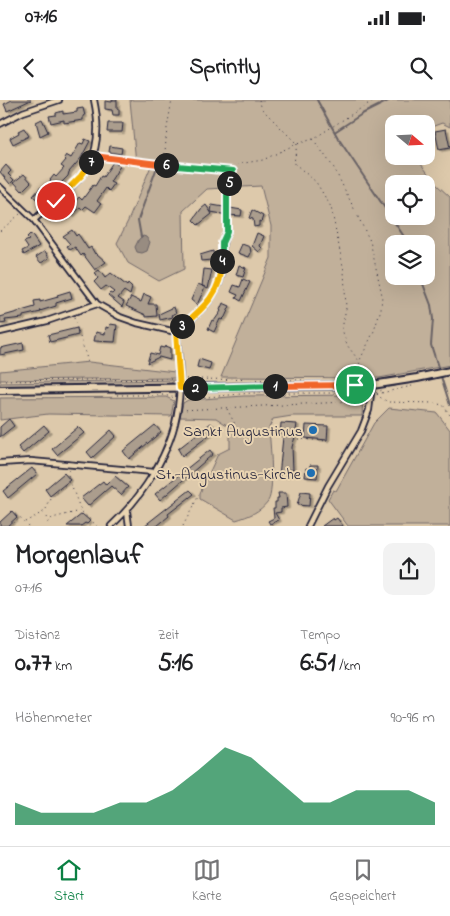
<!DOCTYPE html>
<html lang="de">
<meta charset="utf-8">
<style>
body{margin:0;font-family:"Indie Flower",sans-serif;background:#f2f2f2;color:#202124;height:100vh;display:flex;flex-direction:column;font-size:19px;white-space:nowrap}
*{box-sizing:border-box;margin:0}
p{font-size:16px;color:#757577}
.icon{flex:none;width:28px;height:28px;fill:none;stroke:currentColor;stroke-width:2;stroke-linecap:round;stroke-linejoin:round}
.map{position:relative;height:426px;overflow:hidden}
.panel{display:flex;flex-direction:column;background:#fff;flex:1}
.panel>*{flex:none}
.needle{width:32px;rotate:109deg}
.buttons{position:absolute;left:385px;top:15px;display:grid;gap:10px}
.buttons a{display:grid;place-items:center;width:50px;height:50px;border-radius:10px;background:#fff;box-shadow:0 5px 20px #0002;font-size:25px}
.pin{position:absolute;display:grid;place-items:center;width:42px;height:42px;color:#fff;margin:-21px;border:2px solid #fff;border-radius:50%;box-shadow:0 1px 5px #0007}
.km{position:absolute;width:25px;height:25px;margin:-12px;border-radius:50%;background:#222;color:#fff;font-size:14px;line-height:25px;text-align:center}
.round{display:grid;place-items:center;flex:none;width:52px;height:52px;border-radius:10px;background:#f2f2f2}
.summary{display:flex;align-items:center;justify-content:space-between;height:85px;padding:0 15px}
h1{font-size:28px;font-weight:800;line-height:38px}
.figures{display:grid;grid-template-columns:repeat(3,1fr);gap:8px;height:85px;padding:5px 15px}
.figures div{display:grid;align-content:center}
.figures b{font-size:25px;font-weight:800}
.figures small{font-size:14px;font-weight:400}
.figures p{font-size:14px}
.chart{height:140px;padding:10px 15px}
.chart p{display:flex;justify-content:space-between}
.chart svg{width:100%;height:90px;margin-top:5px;fill:#0b8043;opacity:.7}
.status{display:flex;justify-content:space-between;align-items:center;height:35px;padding:0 25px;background:#fff;direction:ltr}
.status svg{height:14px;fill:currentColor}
header{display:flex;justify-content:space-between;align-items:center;height:65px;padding:0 15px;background:#fff;font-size:22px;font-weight:800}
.tab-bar{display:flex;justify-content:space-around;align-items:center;height:70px;border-top:1px solid #e0e0e0;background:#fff;font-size:14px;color:#757577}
.tab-bar a{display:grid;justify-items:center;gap:2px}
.tab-bar .current{color:#0b8043}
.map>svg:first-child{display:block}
.green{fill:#c1b09a;stroke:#72696a;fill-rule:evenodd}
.water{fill:#988c81;stroke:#696265}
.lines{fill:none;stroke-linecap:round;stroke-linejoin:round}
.stream{stroke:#696265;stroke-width:2}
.building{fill:#ab9d8d;stroke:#22223b;filter:url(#shadow)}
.minor-casing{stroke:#22223b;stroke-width:8}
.secondary-casing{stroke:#22223b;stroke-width:10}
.path{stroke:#22223b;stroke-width:1;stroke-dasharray:1 4;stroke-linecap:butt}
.minor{stroke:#e9d4b2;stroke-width:4.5}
.secondary{stroke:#e9d4b2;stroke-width:6}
.split-1-casing{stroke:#fff;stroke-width:10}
.split-2-casing{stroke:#fff;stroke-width:10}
.split-3-casing{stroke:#fff;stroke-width:10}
.split-4-casing{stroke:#fff;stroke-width:10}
.split-5-casing{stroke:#fff;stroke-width:10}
.split-6-casing{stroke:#fff;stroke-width:10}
.split-7-casing{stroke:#fff;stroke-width:10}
.split-8-casing{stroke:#fff;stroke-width:10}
.split-1{stroke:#f0652b;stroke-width:6}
.split-2{stroke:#22a559;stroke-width:6}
.split-3{stroke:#f5b400;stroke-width:6}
.split-4{stroke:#f5b400;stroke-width:6}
.split-5{stroke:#22a559;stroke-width:6}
.split-6{stroke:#22a559;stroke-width:6}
.split-7{stroke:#f0652b;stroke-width:6}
.split-8{stroke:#f5b400;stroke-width:6}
.poi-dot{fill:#1f6fb2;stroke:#e9d4b2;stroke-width:2}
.labels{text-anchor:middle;stroke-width:4;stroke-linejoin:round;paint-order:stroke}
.poi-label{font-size:16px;fill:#22223b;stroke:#e9d4b2;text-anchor:end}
</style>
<div class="status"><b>07:16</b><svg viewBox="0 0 49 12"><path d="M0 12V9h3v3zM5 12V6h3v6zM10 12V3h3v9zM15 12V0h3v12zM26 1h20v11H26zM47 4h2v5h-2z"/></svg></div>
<header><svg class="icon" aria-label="back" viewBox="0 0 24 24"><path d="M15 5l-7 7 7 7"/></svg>Sprintly<svg class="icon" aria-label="search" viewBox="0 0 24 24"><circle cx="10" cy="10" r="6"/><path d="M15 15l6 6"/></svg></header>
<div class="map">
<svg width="450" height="426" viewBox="0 0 450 426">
<defs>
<filter id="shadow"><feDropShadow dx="2.5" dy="1.5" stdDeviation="0" flood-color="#0004"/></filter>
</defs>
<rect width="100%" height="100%" fill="#ddc9ab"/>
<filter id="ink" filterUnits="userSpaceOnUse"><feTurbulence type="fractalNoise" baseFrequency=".02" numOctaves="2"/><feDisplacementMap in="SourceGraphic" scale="10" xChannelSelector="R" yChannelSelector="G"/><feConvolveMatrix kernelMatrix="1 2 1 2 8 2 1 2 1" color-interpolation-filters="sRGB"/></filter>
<g filter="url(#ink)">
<path class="green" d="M130 0H450V27L442 23 426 29V24H394V56H415L436 84 450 97V265L379 278 221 277 271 158V126L261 86 207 89 183 111 184 169 159 181 128 163 117 143 128 121 151 66 136 63ZM394 84H426V116H394ZM394 144H426V176H394Z
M89 262 175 272V278L0 280V271Z
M175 280 170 284 0 287V283Z
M363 295 362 316H292L273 319 269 328C270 342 275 391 268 401 260 412 249 416 236 420L200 399V393L218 354 230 348V327L216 318 180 317 183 303 188 300 244 296Z
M166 297 174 301 171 316 48 314 0 320V298Z
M389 308 437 313 450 330V426H348L328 399 333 390 336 391 374 323Z"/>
<path class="water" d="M143 136 146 137 150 142 147 151 142 153 137 152 135 147 139 139Z"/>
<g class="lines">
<path class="stream" d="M317 0 338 38 409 144
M336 31 362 14 390 0
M141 137 138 120 157 67
M420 176 431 205 433 219 431 245 450 305"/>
</g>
<path class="building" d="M12 0H31L7 11 4 4Z
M112 0H117V9H119V15H113L112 10 105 9V1L112 2Z
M83 8 85 16H83V20L64 23V20L51 23 49 16 56 15V13L63 11V14L77 12V9Z
M42 19 48 32 40 36 36 22Z
M108 23H123L122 32H107Z
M24 28 29 36 13 44 10 38 19 33 18 31Z
M446 29 450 48 439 50 435 31Z
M85 39 90 41 81 58 69 72 68 76 57 87 55 85 43 98 44 99 41 103 33 96 41 87 43 89 51 81 50 80 54 75 56 77 64 68 61 66 66 60 64 58 66 55 71 58 80 43 83 44Z
M110 46 122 48 121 54 109 52Z
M113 62 120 66 110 82 114 84 109 91 106 88 97 101 101 104 95 112 86 106 82 110 80 108 71 116 68 112 75 104 74 103 79 97 82 100 93 85 95 86 101 76 103 77Z
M6 65 11 71 8 74 14 80 10 84 0 72Z
M24 74 31 82 22 91 14 82Z
M206 105 212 114 198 125 193 120 201 109Z
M212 105 242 110 241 116 228 115 211 112Z
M252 110 263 116 261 122 259 121V126L254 127 253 119 249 118Z
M72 130 76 136 78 134 88 149 91 147 95 154 96 153 106 162 95 170 83 154 81 156 75 147 70 150 67 146 70 144 63 136Z
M257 133 264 136 260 146 262 148 259 152 252 146Z
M31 134 39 146 24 155 22 151 28 148 24 142 29 140 27 138Z
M242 144 250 147 251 153 249 157 238 153Z
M45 151 49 158 41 163 36 157Z
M213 151 214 158H211V160L201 161 200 155Z
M239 165 246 168 243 177 236 175Z
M204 169 212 170 208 189 202 186Z
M99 170 105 178 111 173 127 186 128 184 132 188 130 195 124 191 118 198 124 202 122 207 108 195 110 193 112 194 114 192 106 186 101 190 94 182 98 178 95 173Z
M243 179 250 182 241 201 236 198 238 195 231 192 234 185 240 187Z
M198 184 205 187 197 205 191 200Z
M70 191 72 198 56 203V206L40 211 41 212 23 216V218L5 220 6 223 0 224V217L35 207 34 201 40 200V202L58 197 57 195Z
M144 194 151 197 148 204H156L157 216 146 217V215L126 206 131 197 141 202Z
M223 203 230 206 225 217 222 220 220 219 214 232 208 229 212 220 214 221 221 211 220 210Z
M174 207 176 213 172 215 173 217 160 220 159 214Z
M110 224 117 225 115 242 94 241 96 232 105 234 106 227 109 228Z
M77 228 78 235 50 242 48 235Z
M23 243 24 250 0 255V248Z
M165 246 170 248V260L159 257 147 263 150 253 158 255 160 247 164 248Z
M199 259 211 263 209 270 197 267Z
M9 319 14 326 0 337V327Z
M211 323 216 330 182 356 178 349Z
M281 323 297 324 295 337 292 347 293 370H286V377L279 376 283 337 280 336Z
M44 325 49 331 23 353 18 347Z
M155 325 161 332 129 359 123 351Z
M306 325 328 326 327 340 305 338Z
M78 327 84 333 57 355 52 349Z
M111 330 116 336 92 358 87 352Z
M210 350 213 354 160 400 155 394Z
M310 365H318L317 378 305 377 306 368 309 369Z
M32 368 37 374 8 398 3 391Z
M64 373 70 380 50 396 45 389Z
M115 376 128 387 121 395 111 386 88 406 81 398 103 381 106 385Z
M190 390 194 394 168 414 169 416 157 426H144Z
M301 392 310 393 309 406 297 405Z
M278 393H286L287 407 281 408V412L275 413 279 420 270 424 268 421 274 418 273 408H275V402H277V398H279Z
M12 411 17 417 7 426H0V422Z
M82 414 90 421 87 424 85 423 81 426H67Z
M333 418 334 420 337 418 343 426H322Z"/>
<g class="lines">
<g class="minor-casing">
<path id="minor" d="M0 24 23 12 59 0
M0 87 34 120 97 204 120 217 137 223 176 232
M34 120C78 81 108 65 94 0
M0 232 47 221 97 204
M0 363 31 361 154 372
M127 411 129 426
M111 426C143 396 172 352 178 308 182 283 179 256 176 232 197 214 220 197 223 167 224 151 219 148 227 132
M308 426 328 386 361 331 369 310 372 285"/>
</g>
<g class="secondary-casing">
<path id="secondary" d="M0 290 372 285 417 278 450 271"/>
</g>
<path class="path" d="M259 0 262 9 297 44 313 39 374 0
M313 39 334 68 370 141 382 195 381 209 374 231 359 262 364 274 371 280
M297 44 294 63 316 82 331 107 344 171 346 208 342 229 347 245 359 261
M97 56 164 65 233 71
M164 64 167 28 172 0
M227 128C227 106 224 83 238 64L263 60 296 44
M0 131 20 114
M74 218 88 262
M186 279 304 280
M0 281 174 279
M376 293 384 289
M377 294 378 296 388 302 433 303 443 305 450 315
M377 294 416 285
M117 295H164L175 298
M184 299 252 293H367
M227 309 236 326
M181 310 365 301
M298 339 327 341
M69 370 68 377 81 411 97 426
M43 413 48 420
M9 426 20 417 24 422
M28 426 25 422 45 411 52 397 70 381
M44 426 52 418 81 411
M183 426 200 393"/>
<use href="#minor" class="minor"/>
<use href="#secondary" class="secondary"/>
</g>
</g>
<g class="lines" filter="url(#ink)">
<g class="split-1-casing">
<path id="split-1" d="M275 286 355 285"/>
</g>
<g class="split-2-casing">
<path id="split-2" d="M195 288 275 286"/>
</g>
<g class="split-3-casing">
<path id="split-3" d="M182 226 176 232 180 288H195"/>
</g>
<g class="split-4-casing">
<path id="split-4" d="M182 226C203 209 223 191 222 161"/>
</g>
<g class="split-5-casing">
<path id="split-5" d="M222 161V143L227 132V95L229 83"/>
</g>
<g class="split-6-casing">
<path id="split-6" d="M166 65 233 71 229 83"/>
</g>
<g class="split-7-casing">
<path id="split-7" d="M91 62 94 56 166 65"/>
</g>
<g class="split-8-casing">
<path id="split-8" d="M56 101 81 76 91 62"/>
</g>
<use href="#split-1" class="split-1"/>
<use href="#split-2" class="split-2"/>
<use href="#split-3" class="split-3"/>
<use href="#split-4" class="split-4"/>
<use href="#split-5" class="split-5"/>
<use href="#split-6" class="split-6"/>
<use href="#split-7" class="split-7"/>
<use href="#split-8" class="split-8"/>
</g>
<g class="poi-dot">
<circle cx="313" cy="330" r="5"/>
<circle cx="311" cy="373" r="5"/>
</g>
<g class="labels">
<g class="poi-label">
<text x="303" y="336">Sankt Augustinus</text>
<text x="301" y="379">St.-Augustinus-Kirche</text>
</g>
</g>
</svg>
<div class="buttons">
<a><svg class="needle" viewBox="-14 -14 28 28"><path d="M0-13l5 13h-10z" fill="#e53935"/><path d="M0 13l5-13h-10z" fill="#757577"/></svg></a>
<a><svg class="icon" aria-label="locate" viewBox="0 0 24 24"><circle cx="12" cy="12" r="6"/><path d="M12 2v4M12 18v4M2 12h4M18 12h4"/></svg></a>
<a><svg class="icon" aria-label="layers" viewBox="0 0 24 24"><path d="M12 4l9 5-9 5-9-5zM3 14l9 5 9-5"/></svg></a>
</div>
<div class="pin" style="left:355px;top:285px;background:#1e9e55"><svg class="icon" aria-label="arrive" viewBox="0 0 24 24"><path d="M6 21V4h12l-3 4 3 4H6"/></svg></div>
<div class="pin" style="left:56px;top:101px;background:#d93025"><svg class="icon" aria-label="check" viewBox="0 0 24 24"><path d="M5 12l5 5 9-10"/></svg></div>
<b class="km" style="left:275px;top:286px">1</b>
<b class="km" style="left:195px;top:288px">2</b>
<b class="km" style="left:182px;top:226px">3</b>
<b class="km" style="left:222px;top:161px">4</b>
<b class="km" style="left:229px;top:83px">5</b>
<b class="km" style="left:166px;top:65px">6</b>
<b class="km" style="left:91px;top:62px">7</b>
</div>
<section class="panel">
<div class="summary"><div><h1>Morgenlauf</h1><p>07:16</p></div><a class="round"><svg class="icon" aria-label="share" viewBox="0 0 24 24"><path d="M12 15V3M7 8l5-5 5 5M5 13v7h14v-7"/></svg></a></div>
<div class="figures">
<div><p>Distanz</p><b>0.77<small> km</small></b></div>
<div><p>Zeit</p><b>5:16</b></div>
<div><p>Tempo</p><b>6:51<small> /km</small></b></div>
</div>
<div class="chart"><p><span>Höhenmeter</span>90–96 m</p>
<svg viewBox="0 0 160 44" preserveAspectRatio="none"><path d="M0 44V33L10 38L20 38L30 38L40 33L50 33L60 27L70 17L80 6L90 11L100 22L110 33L120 33L130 27L140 27L150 27L160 33V44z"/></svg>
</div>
</section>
<nav class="tab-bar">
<a class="current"><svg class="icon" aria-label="home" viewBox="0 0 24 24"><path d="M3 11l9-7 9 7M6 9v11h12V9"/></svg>Start</a>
<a><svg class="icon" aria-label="map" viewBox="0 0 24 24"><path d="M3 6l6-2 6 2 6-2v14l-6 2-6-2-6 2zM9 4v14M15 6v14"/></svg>Karte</a>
<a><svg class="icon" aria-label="saved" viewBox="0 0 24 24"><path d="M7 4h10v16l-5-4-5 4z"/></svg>Gespeichert</a>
</nav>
